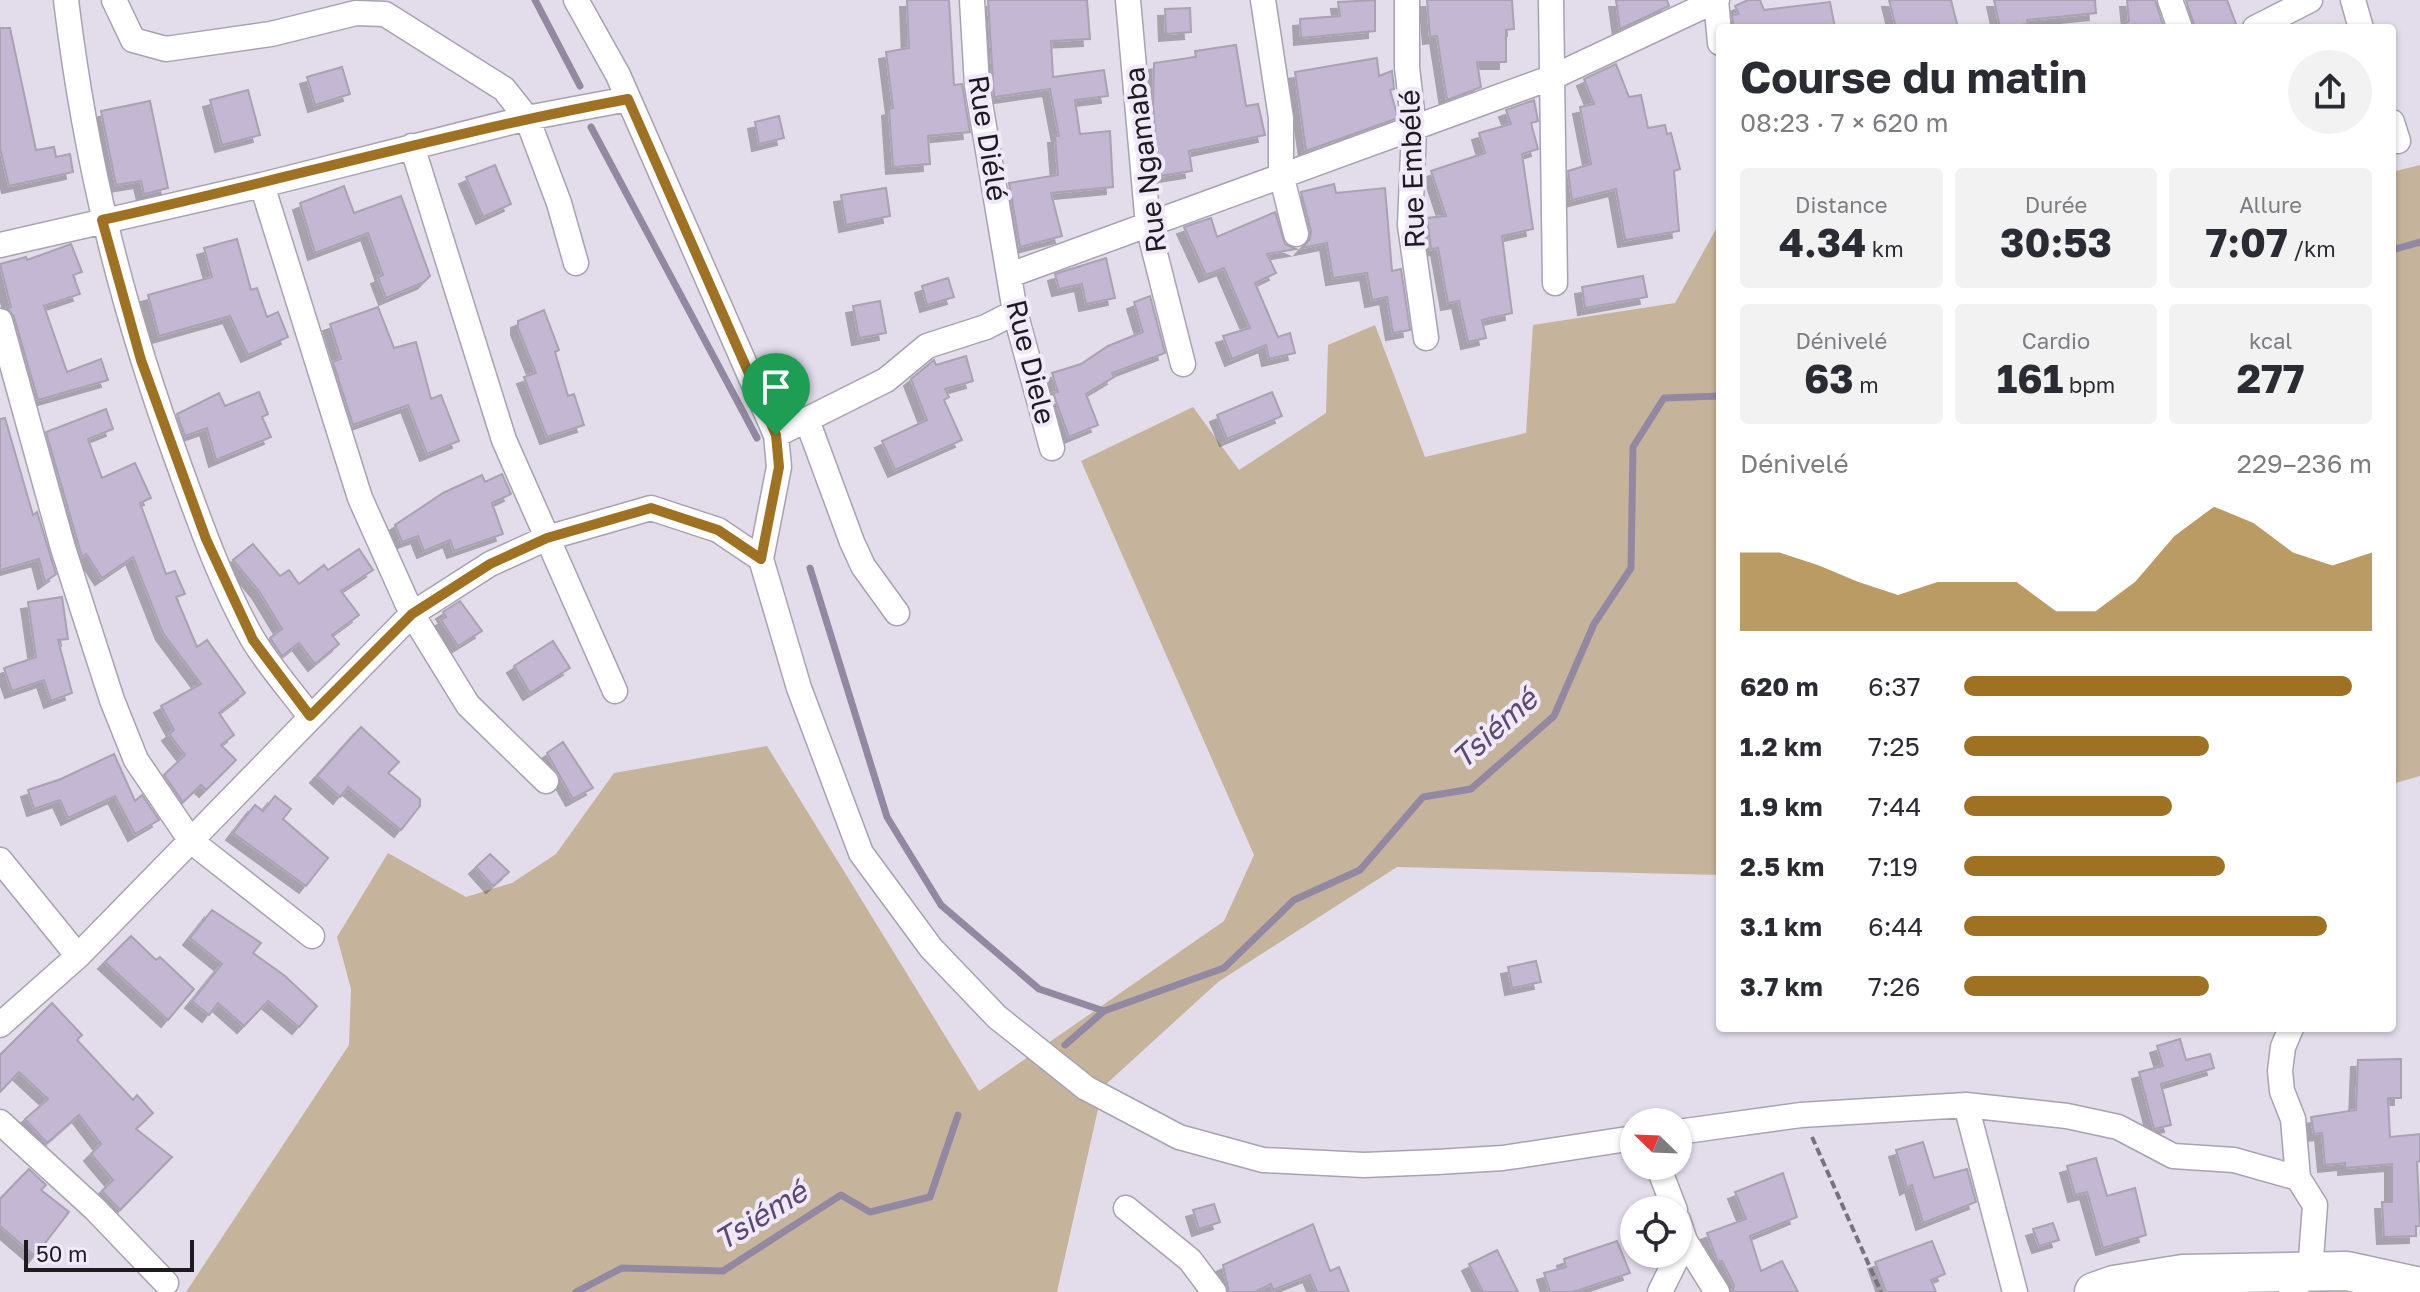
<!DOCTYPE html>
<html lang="fr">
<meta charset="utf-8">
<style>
body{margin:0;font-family:"Golos Text",sans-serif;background:#f2f2f3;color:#2b2b33;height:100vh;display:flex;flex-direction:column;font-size:30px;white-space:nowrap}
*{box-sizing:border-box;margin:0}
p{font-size:26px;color:#7c7c81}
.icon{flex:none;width:44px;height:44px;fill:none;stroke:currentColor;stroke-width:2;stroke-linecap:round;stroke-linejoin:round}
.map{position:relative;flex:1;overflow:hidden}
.side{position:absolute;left:1716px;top:24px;width:680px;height:1008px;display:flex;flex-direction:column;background:#fff;border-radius:8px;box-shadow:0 2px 6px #0004}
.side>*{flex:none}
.needle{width:52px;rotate:293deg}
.controls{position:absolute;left:1620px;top:1108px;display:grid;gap:16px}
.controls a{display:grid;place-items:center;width:72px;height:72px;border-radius:50%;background:#fff;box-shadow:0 2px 6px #0004;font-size:40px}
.scale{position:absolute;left:24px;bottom:20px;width:170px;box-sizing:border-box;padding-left:8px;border:4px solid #1d1b20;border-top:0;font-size:22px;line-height:28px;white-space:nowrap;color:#1d1b20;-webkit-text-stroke:6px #f0e9f9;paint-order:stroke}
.pin{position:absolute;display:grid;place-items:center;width:68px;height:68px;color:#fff;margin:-82px -34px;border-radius:50% 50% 50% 0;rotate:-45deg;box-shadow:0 0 8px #0007}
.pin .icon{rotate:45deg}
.round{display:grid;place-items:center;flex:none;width:84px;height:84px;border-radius:42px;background:#f2f2f3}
.overview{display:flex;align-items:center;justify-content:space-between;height:136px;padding:0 24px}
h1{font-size:44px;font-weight:700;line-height:60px}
.figures{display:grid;grid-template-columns:repeat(3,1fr);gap:12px;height:136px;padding:8px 24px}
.figures div{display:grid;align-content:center;border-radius:8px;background:#f2f2f3;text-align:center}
.figures b{font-size:40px;font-weight:700}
.figures small{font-size:22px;font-weight:400}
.figures p{font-size:22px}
.chart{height:224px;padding:16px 24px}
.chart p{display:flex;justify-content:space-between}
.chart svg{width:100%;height:144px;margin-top:8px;fill:#9f7123;opacity:.7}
ul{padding:0 24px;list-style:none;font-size:26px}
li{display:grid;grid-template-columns:128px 96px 1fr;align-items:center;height:60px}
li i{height:20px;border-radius:10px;background:#9f7123}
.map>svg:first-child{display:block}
.green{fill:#c5b49b}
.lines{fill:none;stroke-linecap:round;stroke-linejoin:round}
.stream{stroke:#9388a2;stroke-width:7}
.building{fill:#c3b7d3;stroke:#a8a2b1;stroke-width:2;filter:url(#shadow)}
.street-casing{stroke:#a8a2b0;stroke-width:27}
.primary-casing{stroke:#a8a2b0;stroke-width:41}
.path{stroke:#77737d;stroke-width:4;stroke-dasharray:8 4;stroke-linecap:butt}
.street{stroke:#fff;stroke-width:24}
.primary{stroke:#fff;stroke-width:38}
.route-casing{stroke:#fff;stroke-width:16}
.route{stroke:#9f7123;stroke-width:10}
.labels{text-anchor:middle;stroke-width:8;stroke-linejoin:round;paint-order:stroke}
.street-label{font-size:28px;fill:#1d1b20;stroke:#f0e9f9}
.water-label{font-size:30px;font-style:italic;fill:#5c4872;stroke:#f0e9f9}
</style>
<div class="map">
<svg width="2420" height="1292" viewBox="0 0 2420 1292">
<defs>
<filter id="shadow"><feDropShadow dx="-7" dy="7" stdDeviation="0" flood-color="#0004"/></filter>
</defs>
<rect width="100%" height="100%" fill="#e3dceb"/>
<path class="green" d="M2420 165V776L2392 784V172Z
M1720 222V875L1397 867 1218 982 1103 1087 1057 1292H186L349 1045 351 989 337 937 388 853 466 897 512 883 556 854 614 773 767 746 979 1091 1224 921 1254 855 1081 461 1193 407 1239 470 1326 413 1328 345 1375 325 1425 457 1526 433 1533 325 1675 303Z"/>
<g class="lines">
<path class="stream" d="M535 0 580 86
M591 127 757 438
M2392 250 2420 242
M810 568 887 817 941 905 1039 989 1104 1011
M1065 1045 1104 1011 1224 968 1294 900 1360 870 1423 797 1471 789 1554 716 1594 624 1631 568 1633 447 1664 398 1720 396
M576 1292 622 1268 723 1271 841 1195 870 1212 930 1197 958 1115"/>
</g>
<path class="building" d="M907 0H949L954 85 962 84 970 132 928 136 930 164 893 167 889 109 893 108 886 52 909 48Z
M988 0H1087L1090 39 1051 41 1053 77 1104 70 1108 96 1075 100 1080 134 1110 131 1113 187 1051 193 1062 236 1020 247 1009 183 1058 175 1055 136H1059L1050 89 994 97Z
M1375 0V31L1301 38 1300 19 1340 16 1338 2Z
M1427 0H1512L1514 29 1506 30V62H1477L1481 87 1447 100 1437 36 1430 37Z
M1616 0H1667L1669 6 1620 29Z
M1748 0H1760L1764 10 1830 2 1835 28H1734L1732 15 1739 14 1735 6Z
M1889 0H1951L1958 28H1896Z
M1994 0H2095L2096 13 2027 20 2028 24 2000 28Z
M2127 0H2155L2164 28H2115L2129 21Z
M2186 0H2227L2236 24 2226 28H2195Z
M1190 8 1191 32 1166 34 1165 9Z
M0 28H10L36 150 54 147 56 157 70 154 73 172 9 186 0 148Z
M1236 45 1246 106 1258 104 1265 135 1189 151 1192 171 1159 176 1153 107 1154 63 1196 57 1195 51Z
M1377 58 1379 76 1392 71 1394 89 1390 90 1398 118 1306 151 1295 72Z
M1616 64 1629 97 1641 95 1648 128 1665 125 1667 134 1671 133 1680 169 1674 171 1679 231 1625 240 1616 189 1572 200 1568 171 1591 164 1580 107 1594 104 1584 79Z
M342 67 350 94 315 105 307 77Z
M248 90 260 135 222 145 210 100Z
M1534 100 1538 121 1531 123 1538 149 1522 154 1533 229 1502 236 1512 313 1482 320 1486 338 1468 342 1459 301 1448 303 1438 248 1431 249 1427 218 1446 216 1431 171 1485 153 1479 133 1511 124 1506 110Z
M150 101 168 188 144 194 141 181 116 185 101 111Z
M779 116 784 138 759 144 755 122Z
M495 165 511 204 483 217 466 177Z
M1334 184 1336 193 1385 188 1392 271 1401 269 1410 330 1393 333 1387 297 1372 300 1367 273 1333 278 1327 243 1302 248 1310 239 1311 231 1301 192Z
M344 186 354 213 401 196 430 276 424 282 386 298 378 277 383 275 368 233 315 253 300 203Z
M886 188 890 216 846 225 841 195Z
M1275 212 1285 244 1296 249 1267 254 1276 273 1255 283 1278 337 1290 333 1295 353 1269 359 1266 345 1232 359 1223 336 1250 328 1224 268 1206 275 1184 227 1211 218 1217 237Z
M237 239 251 290 257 288 267 317 278 312 288 337 248 355 230 316 159 336 148 295 212 277 204 248Z
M71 244 82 272 73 275 80 294 44 306 67 372 101 359 108 380 38 400 14 317 7 308 11 307 0 264 26 257 27 260Z
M1106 258 1115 298 1086 304 1082 284 1059 289 1055 274Z
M1643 276 1647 297 1585 308 1582 287Z
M948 278 954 297 927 305 922 286Z
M1150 296 1165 353 1112 373 1114 377 1086 394 1098 425 1069 437 1053 393 1058 392 1052 373 1081 364 1108 346 1143 332 1134 302Z
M880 301 886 333 859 338 853 306Z
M378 307 394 348 416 342 431 399 441 395 459 441 427 454 408 405 353 425 333 362 341 359 330 324Z
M544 310 559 350 555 352 568 396 574 394 584 425 547 437 524 377 536 373 518 328V321Z
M966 356 973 381 945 389 949 397 944 400 962 440 895 470 882 441 927 420 911 379 934 360 936 365Z
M259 392 268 414 262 417 271 437 216 460 207 428 185 436 177 414 219 393 225 406Z
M1272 392 1282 416 1227 439 1217 415Z
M106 409 113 429 88 439 102 478 135 463 151 498 140 503 166 574 175 571 185 594 176 597 197 647 207 640 245 693 219 713 234 735 221 745 236 760 206 790 201 785 183 802 164 775 185 755 169 734 174 730 161 706 201 684 163 633 133 557 102 578 86 554 82 557 46 432Z
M5 418 33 515 37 512 56 574 45 582 39 559 0 570V419Z
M502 474 511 494 492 503 503 534 454 551 450 540 424 551 418 536 402 542 395 525 443 493 482 475 485 482Z
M253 544 280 576 289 570 299 584 324 565 328 570 359 549 373 570 341 591 359 615 332 635 339 644 315 664 299 643 282 656 270 638 282 629 259 591 233 560Z
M62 597 68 639 58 640 72 693 51 701 44 680 12 691 4 668 36 657 28 602Z
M460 601 482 631 458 646 441 620 446 617 443 612Z
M553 641 570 668 530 693 514 666Z
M361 727 399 762 388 773 420 799V806L401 830 348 787 340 797 317 776Z
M563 742 593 788 573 799 547 753Z
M114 754 135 801 142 795 159 820 135 834 115 796 68 818 60 800 34 809 28 790 61 779Z
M275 796 291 809 283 819 328 858 306 886 233 833 255 805 263 811Z
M490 854 509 872 493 886 476 867Z
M212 910 261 943 253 953 285 976 317 1006 299 1027 268 1001 244 1026 218 1003 209 1015 192 1001 222 964 190 938Z
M131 936 156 960 160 957 194 989 168 1020 105 962Z
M1536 961 1541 982 1512 988 1508 967Z
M52 1003 82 1035 77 1040 133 1100 137 1095 153 1113 136 1129 172 1157 120 1210 102 1191 113 1180 91 1154 101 1144 79 1115 47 1143 25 1119 48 1099 19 1072 0 1092V1055Z
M2180 1039 2186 1060 2210 1054 2214 1068 2161 1084 2171 1125 2154 1129 2139 1072 2163 1066 2157 1046Z
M2401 1059V1098H2388L2390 1137 2420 1134V1161L2417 1162 2420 1226H2416V1236L2384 1237 2382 1202H2392V1164L2345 1168V1163L2325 1165 2322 1133 2314 1134 2311 1117 2356 1110 2358 1060Z
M1923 1142 1934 1178 1967 1169 1976 1202 1923 1223 1912 1185 1907 1188 1896 1150Z
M2096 1158 2107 1196 2135 1188 2146 1235 2103 1248 2087 1192 2075 1195 2067 1166Z
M29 1169 46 1185 41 1190 69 1212 35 1256 0 1226V1199Z
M1783 1173 1797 1217 1750 1236 1761 1271 1782 1261 1798 1292H1732L1734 1285 1722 1261 1718 1262 1707 1233 1746 1219 1735 1192Z
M1214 1204 1220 1222 1199 1229 1193 1210Z
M2053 1223 2059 1240 2039 1246 2033 1229Z
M1313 1224 1330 1271 1339 1267 1349 1292H1317L1310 1275 1273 1290 1271 1284 1255 1292H1229L1223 1265Z
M1617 1241 1630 1273 1573 1292H1550L1544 1273 1566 1267 1564 1259Z
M1932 1241 1945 1274 1931 1280 1936 1292H1886L1875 1262Z
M1497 1250 1518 1292H1483L1469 1264Z"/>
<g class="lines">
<g class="street-casing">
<path id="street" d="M66 0C86 165 122 309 179 465 200 523 221 583 252 638 268 665 291 691 310 716
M114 0 133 40 166 49 271 34 356 13 385 14 504 89 527 118 559 203 576 263
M576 0 618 75 776 435 779 467 761 559
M972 0 977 85 1015 312 1052 448
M1128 0 1148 226 1183 364
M1263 0 1281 118V174L1296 234
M1407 0V67L1414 129 1410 225 1426 338
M1551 0 1555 283
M1716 0 1720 43
M2170 0 2180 28
M2353 0 2361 28
M2255 28 2310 0
M2392 122 2398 141
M412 146 504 440 615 691
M262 185 360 498 412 614 468 705 546 781
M0 245 262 185 527 118 628 99
M1010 275 1553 77 1717 0
M0 321 63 548 112 700 136 760 191 841 312 936
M807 420 852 542 863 566 897 613
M776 435 886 380 927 346 986 327 1015 312
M0 860 78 956
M0 1025 78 956 412 614 490 564 547 538 651 508 718 530 761 559 799 688 861 853 931 948 997 1017 1086 1088 1179 1137 1263 1160 1364 1165 1437 1162 1503 1158 1634 1138
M2291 1028 2283 1047 2280 1071 2282 1091 2293 1119 2298 1178
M1966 1105 2015 1292
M0 1122 95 1209 166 1283
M1678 1132 1801 1115 1966 1105 2067 1116 2118 1127 2173 1156 2234 1160 2298 1178 2315 1205 2310 1272 2291 1292
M1658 1166 1675 1210
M1126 1208 1190 1260 1214 1292
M1678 1220 1685 1241 1717 1292
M1660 1292 1685 1241"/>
</g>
<g class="primary-casing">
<path id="primary" d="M2094 1292 2114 1285 2183 1274 2347 1271 2420 1287"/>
</g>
<path class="path" d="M1812 1137 1881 1292"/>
<use href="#street" class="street"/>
<use href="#primary" class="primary"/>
</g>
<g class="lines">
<g class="route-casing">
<path id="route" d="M628 99 776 435 779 467 761 559 718 530 651 508 547 538 490 564 412 614 310 716 253 640 206 539 141 360 102 220C278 181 451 132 628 99Z"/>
</g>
<use href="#route" class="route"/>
</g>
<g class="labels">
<g class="street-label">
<text transform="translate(988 138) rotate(81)" y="10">Rue Diélé</text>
<text transform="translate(1145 160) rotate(-97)" y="10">Rue Ngamaba</text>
<text transform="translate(1412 169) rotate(-92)" y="10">Rue Embélé</text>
<text transform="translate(1031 362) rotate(76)" y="10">Rue Diele</text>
</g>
<g class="water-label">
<text transform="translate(1495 729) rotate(-42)" y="10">Tsiémé</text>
<text transform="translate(761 1216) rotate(-32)" y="10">Tsiémé</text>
</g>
</g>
</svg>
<div class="controls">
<a><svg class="needle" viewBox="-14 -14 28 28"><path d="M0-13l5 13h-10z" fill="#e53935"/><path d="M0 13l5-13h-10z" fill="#7c7c81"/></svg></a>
<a><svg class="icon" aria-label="locate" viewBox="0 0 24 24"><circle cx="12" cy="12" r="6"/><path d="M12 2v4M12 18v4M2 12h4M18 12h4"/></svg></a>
</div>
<div class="scale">50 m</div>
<div class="pin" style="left:776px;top:435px;background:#1e9e55"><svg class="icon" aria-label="arrive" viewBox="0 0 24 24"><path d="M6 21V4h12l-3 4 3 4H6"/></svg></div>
<section class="side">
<div class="overview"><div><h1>Course du matin</h1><p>08:23 · 7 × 620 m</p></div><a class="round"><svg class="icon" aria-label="share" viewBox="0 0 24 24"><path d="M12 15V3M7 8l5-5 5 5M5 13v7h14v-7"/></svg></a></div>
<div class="figures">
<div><p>Distance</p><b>4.34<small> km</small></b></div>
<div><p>Durée</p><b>30:53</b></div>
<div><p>Allure</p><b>7:07<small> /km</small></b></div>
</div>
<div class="figures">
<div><p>Dénivelé</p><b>63<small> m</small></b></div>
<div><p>Cardio</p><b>161<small> bpm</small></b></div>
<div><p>kcal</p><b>277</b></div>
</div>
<div class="chart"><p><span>Dénivelé</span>229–236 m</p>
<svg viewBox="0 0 160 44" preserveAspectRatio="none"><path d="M0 44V20L10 20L20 24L30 29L40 33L50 29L60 29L70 29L80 38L90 38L100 29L110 15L120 6L130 11L140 20L150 24L160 20V44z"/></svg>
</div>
<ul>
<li><b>620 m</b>6:37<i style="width:95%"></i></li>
<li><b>1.2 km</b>7:25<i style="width:60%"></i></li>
<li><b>1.9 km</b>7:44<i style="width:51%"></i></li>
<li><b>2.5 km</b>7:19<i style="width:64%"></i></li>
<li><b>3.1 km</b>6:44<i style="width:89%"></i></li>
<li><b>3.7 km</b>7:26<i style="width:60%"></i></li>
</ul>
</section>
</div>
